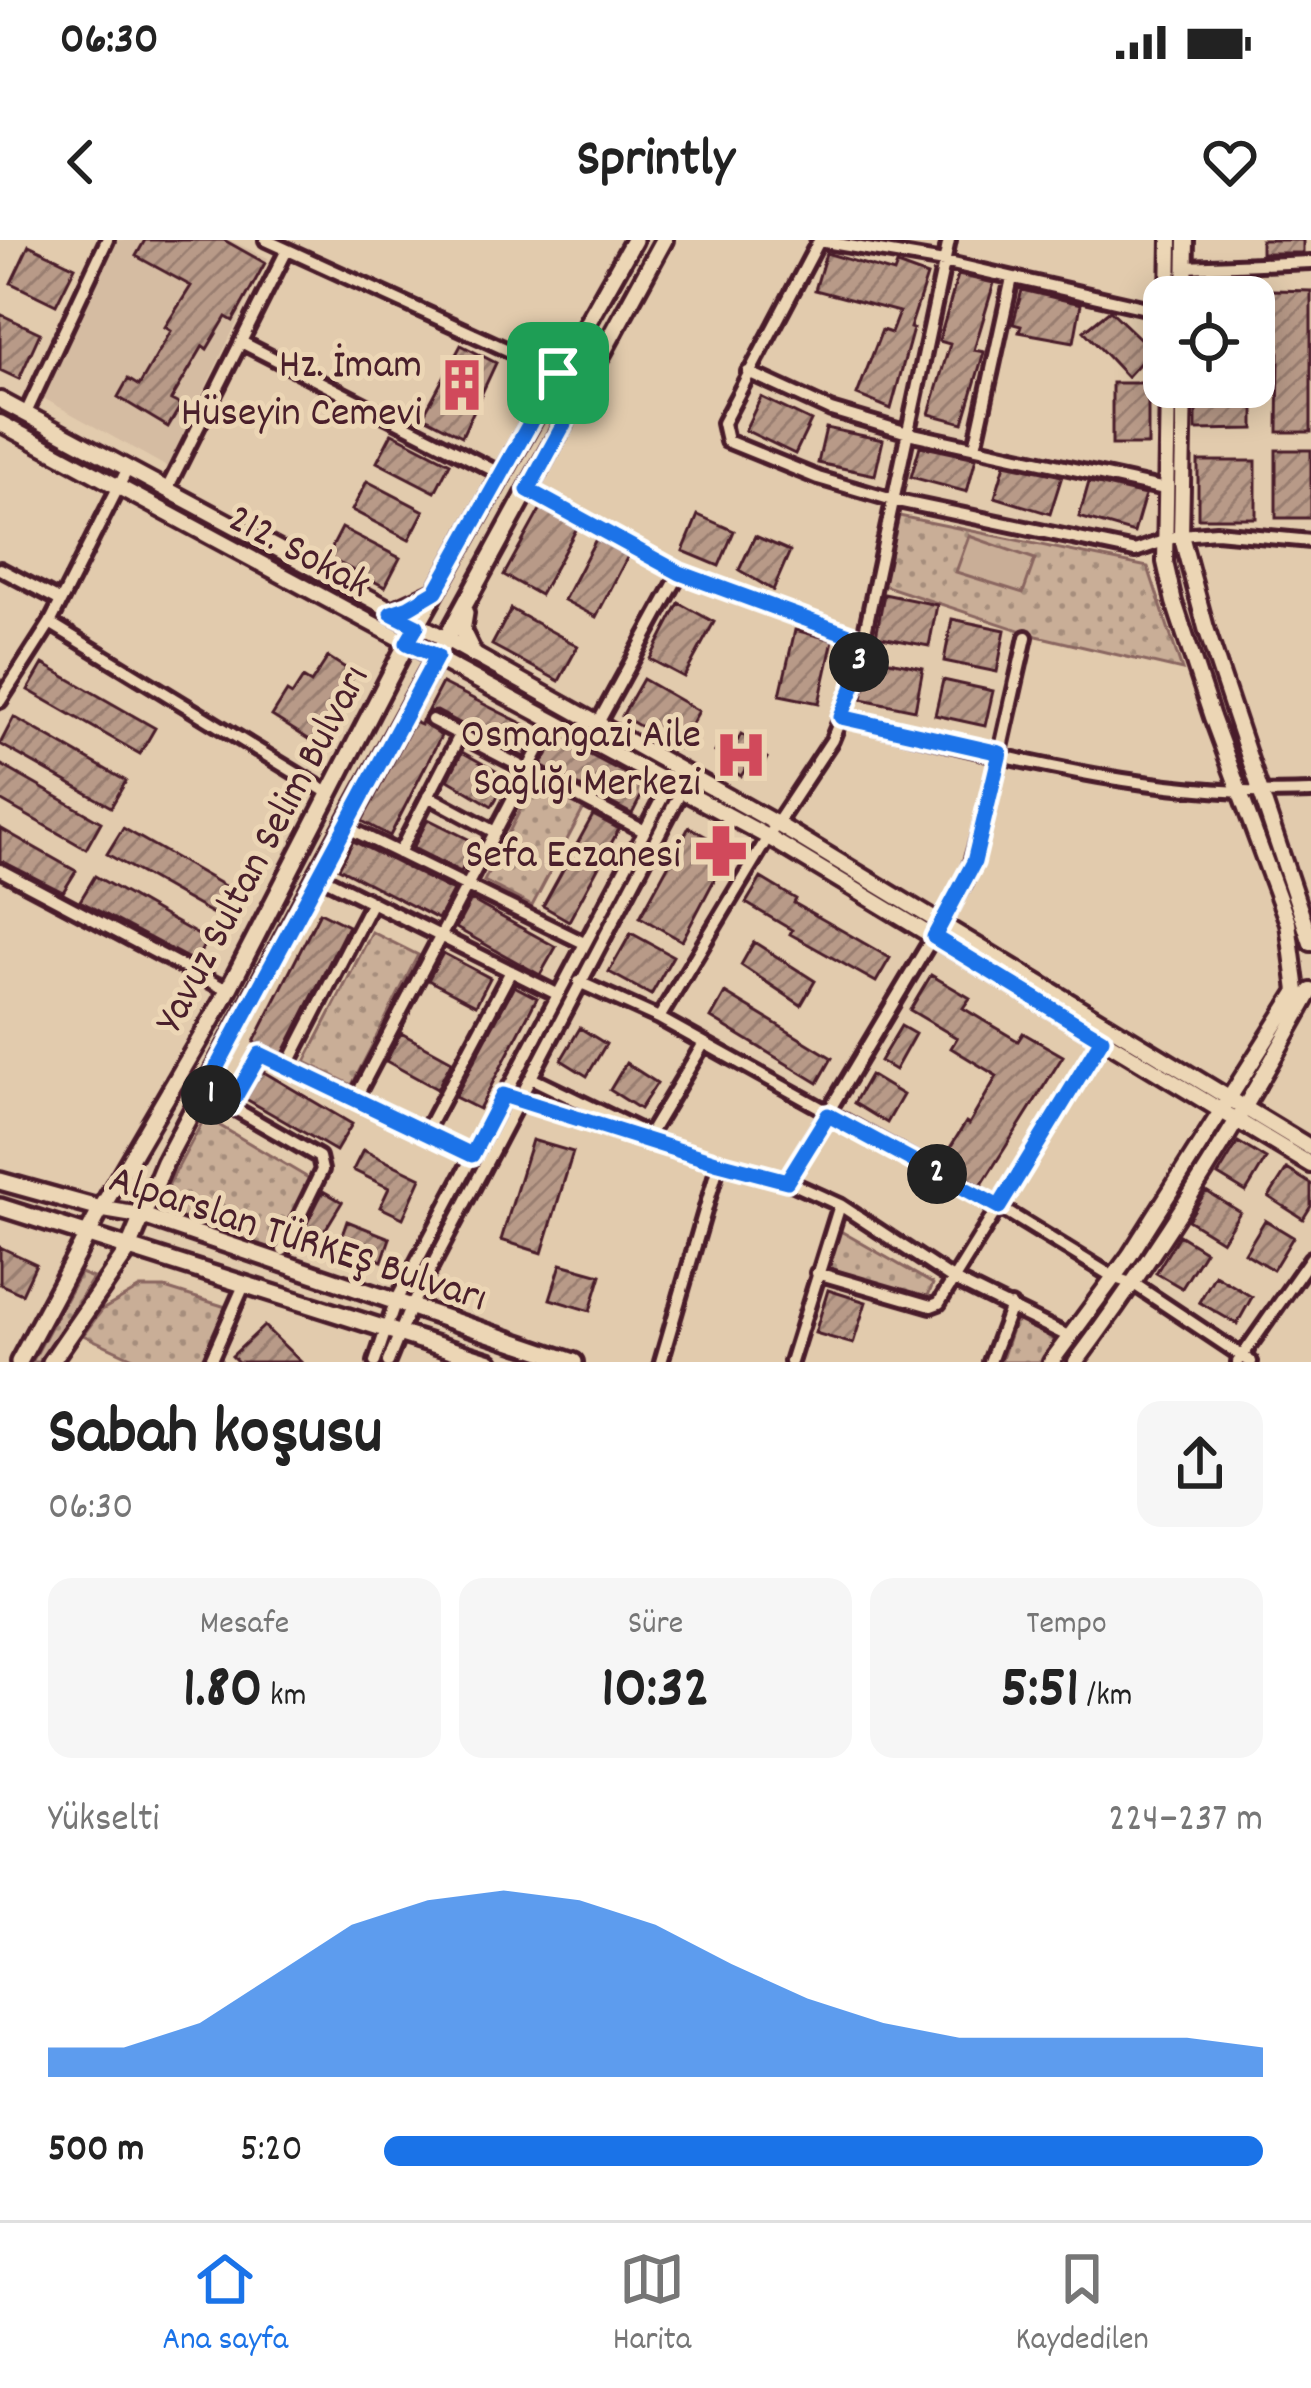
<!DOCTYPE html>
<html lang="tr">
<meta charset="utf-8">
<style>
body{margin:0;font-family:Dekko,sans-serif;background:#f6f6f6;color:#222;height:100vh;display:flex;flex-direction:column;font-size:45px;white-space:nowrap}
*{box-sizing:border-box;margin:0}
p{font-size:39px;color:#767676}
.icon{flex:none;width:66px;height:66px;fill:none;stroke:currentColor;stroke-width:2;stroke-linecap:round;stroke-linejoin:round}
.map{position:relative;height:1122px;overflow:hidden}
.sheet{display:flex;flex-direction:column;background:#fff;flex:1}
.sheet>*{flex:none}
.fabs{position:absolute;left:1143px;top:36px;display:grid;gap:24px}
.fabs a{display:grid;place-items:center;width:132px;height:132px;border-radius:24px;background:#fff;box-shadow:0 6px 30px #0003;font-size:60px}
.pin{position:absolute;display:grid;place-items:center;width:102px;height:102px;color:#fff;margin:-51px;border-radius:24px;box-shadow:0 6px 18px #0006}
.km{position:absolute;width:60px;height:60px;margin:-30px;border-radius:50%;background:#222;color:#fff;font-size:33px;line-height:60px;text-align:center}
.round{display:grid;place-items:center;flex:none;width:126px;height:126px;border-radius:24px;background:#f6f6f6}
.headline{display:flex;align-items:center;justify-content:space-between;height:204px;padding:0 48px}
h1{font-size:66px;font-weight:700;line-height:90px}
.figures{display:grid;grid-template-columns:repeat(3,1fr);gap:18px;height:204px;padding:12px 48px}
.figures div{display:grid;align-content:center;border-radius:24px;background:#f6f6f6;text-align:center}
.figures b{font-size:60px;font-weight:700}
.figures small{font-size:33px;font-weight:400}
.figures p{font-size:33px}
.chart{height:336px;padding:24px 48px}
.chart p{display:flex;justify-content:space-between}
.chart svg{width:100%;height:216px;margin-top:12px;fill:#1a73e8;opacity:.7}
ul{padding:0 48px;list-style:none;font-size:39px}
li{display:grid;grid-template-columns:192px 144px 1fr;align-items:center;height:90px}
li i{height:30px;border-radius:15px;background:#1a73e8}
.status{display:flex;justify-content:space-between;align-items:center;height:84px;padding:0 60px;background:#fff;direction:ltr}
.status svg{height:33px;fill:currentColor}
header{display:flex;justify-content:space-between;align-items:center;height:156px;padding:0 48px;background:#fff;font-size:54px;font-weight:700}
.tab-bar{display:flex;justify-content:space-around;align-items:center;height:168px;border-top:3px solid #e0e0e0;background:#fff;font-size:33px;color:#767676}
.tab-bar a{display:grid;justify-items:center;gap:6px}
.tab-bar .active{color:#1a73e8}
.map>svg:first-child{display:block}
.built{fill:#d5bca2}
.grass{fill:url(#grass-dots);stroke:#8a6661;stroke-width:3}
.pitch{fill:#c9ae97;stroke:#8a6661;stroke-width:3}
.building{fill:url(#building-hatch);stroke:#4a1f2b;stroke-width:3}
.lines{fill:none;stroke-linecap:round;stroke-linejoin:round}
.minor-casing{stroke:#4a1f2b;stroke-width:20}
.tertiary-casing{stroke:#4a1f2b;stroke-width:22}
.secondary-casing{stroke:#4a1f2b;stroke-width:24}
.minor{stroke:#ecd6b5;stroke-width:10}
.tertiary{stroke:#ecd6b5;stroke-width:14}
.secondary{stroke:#ecd6b5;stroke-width:15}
.route-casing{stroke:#fff;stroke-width:24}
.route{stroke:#1a73e8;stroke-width:15}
.labels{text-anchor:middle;stroke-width:10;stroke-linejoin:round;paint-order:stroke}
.poi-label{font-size:42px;fill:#4a1f2b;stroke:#ecd6b5;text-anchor:end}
.street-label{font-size:42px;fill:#4a1f2b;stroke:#ecd6b5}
</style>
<div class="status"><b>06:30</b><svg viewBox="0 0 49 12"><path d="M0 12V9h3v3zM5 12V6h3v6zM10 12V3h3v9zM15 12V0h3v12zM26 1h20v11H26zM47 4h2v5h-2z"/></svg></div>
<header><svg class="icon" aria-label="back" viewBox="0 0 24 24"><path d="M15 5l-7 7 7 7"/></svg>Sprintly<svg class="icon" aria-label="heart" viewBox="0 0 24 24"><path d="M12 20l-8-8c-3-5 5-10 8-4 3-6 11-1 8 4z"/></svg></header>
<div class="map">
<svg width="1311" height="1122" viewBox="0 0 1311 1122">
<defs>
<pattern id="grass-dots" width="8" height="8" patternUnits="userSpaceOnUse" patternTransform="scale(3)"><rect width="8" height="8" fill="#c9ae97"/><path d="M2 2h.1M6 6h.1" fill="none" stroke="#a58d7b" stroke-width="1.8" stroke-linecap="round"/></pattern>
<pattern id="building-hatch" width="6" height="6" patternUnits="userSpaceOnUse" patternTransform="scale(3)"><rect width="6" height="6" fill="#b89a88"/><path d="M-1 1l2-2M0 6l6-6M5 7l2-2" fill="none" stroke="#987d6f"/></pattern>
</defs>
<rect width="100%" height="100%" fill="#e2cbad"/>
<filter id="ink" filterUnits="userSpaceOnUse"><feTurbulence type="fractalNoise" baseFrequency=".00833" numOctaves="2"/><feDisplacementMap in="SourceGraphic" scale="24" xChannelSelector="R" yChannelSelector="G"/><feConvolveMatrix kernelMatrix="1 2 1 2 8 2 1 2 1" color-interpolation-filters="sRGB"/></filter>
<g filter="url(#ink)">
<path class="built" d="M111 0H229L268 18 167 227 36 154Z"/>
<path class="grass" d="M899 276 1148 327 1182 430 1037 396 883 345Z
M536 539 585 566 532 666 484 641Z
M372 692 418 715 352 845 305 822Z
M205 877 310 939 277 1012 186 987 169 966V944Z
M837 989 933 1044 927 1058 826 1027Z
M80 1033 93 1038 41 1122H32Z
M140 1048H165L226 1067 201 1122H142L83 1095 102 1070Z
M1023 1080 1053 1099 1054 1105 1041 1122H1001L1014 1083Z"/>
<path class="pitch" d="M969 296 1035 319 1023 353 956 332Z"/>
<path class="building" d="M145 0H224L265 23 233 81 226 77 207 109 203 106 171 160 181 165 168 187 118 157 128 139 139 146 171 91 165 87 191 46 136 16Z
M1261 0H1303V13H1261Z
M29 5 75 27 56 65 11 43Z
M826 13 894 33 897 25 927 36 910 88 913 89 891 169 857 155 882 90 891 93 899 72 815 50Z
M958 35 994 43 974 110 984 112 963 183 929 174 950 104 939 101Z
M1022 50 1081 64 1074 102 1019 92 1021 86 1013 84Z
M1272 50 1311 51V192H1278L1279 113H1272Z
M1110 70 1152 110 1127 137 1084 91Z
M0 74 40 93 19 139 0 130Z
M461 105 496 123 462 196 423 176Z
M1112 143H1148V205H1112Z
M1196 147H1254V189L1196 190Z
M761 157 811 181 795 214 745 190Z
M826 188 883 200 875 235 818 223Z
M392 193 450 223 435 252 377 222Z
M920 206 976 218 967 252 911 237Z
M1276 210H1311V278H1276Z
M1198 221H1256V278H1198Z
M1005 224 1062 236 1050 274 995 257Z
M367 241 424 271 409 300 352 270Z
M1089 242 1145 255 1134 293 1079 277Z
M541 268 577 288 540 355 504 335Z
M698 275 734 291 719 326 683 311Z
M342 288 400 318 385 347 327 317Z
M755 296 790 311 773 350 739 330Z
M596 299 628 316 596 377 564 360Z
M884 354 937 365 929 406 876 396Z
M679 363 714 382 684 437 650 419Z
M511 369 578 406 559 441 492 405Z
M952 379 1005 390 997 432 944 421Z
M795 390 833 400 819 463 780 455Z
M328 417 355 434 313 502 272 476 287 452 292 455 303 438 311 443Z
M870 417 923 428 915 470 862 459Z
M43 424 155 488 140 514 28 450Z
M643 439 699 471 678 508 622 476Z
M943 440 993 451 985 486 935 475Z
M442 443 537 491 524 517 437 471 427 472Z
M14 477 126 541 111 567 0 504Z
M422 481 441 496 390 596 362 581 414 482 421 485Z
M726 494 738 500 741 494 760 505 756 512 767 518 756 537 745 530 741 536 723 525 727 519 715 512Z
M556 497 647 545 632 574 541 526Z
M462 512 508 538 492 566 448 540Z
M0 524 101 582 86 609 0 560Z
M593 575 619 589 569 681 543 666Z
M428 579 476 603 461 632 413 608Z
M689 587 730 610 682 701 640 677Z
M0 588 76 631 63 652 0 620Z
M123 588 235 652 220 678 107 614Z
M353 601 453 651 438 679 339 628Z
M95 636 207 700 195 722 80 661Z
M761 638 796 659 794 663 890 718 876 742 790 694 792 690 746 663Z
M471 660 556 707 540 735 456 688Z
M320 672 348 686 283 814 254 802Z
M631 693 673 716 651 755 609 732Z
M754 702 815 741 801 765 741 725Z
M443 713 490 738 476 765 428 740Z
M931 735 970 758 963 768 986 782 1018 801 1023 793 1063 816 981 946 941 922 966 882 969 884 997 836 951 808 957 798 910 770Z
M514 746 537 758 479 869 455 857Z
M725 753 832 818 818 843 711 778Z
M901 786 915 794 895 830 880 821Z
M580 788 606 804 587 836 561 820Z
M401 793 452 821 437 849 386 821Z
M626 823 657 843 640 869 610 850Z
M262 831 352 884 336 911 246 859Z
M870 835 903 855 887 883 854 863Z
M532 900 573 912 542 1013 501 1000Z
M1238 902 1266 919 1246 952 1218 935Z
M363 910 421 938 403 978 380 967 389 948 353 930Z
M1287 929 1311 944V966L1303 979 1269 957Z
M323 951 342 962 319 1000 303 991Z
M1206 951 1240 972 1222 1001 1188 980Z
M1265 980 1293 997 1273 1030 1245 1013Z
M347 981 390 998 382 1021 339 1004Z
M1179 995 1205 1011 1182 1048 1156 1033Z
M0 1007 36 1024 22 1054 0 1044Z
M561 1024 601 1035 590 1071 550 1059Z
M1215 1035 1252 1057 1237 1084 1199 1062Z
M828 1050 866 1062 853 1104 815 1093Z
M264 1086 301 1122H238L232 1116Z"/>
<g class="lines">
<g class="minor-casing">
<path id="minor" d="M266 0 558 133
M1185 27 1311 22
M1164 72 944 22 819 1 723 183 727 201 818 238 893 260 1135 311 1181 295 1216 292 1311 301
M241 102 501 234
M748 132 831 170 908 193 1165 249
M26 173 107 0
M975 207 1012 38
M528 250 680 333 863 401
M166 251 287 10
M0 329 61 361
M50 383 330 554
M0 461 50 383 127 230
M841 477C996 515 1150 559 1311 552
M432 480 644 591
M598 483 680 333
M428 556 495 592
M344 586 584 703
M399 613 460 495
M0 630 227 750
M317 635 557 754
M579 742 659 778 999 967 1115 1038 1134 1044 1251 1122
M659 778 768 597 832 500 853 448 949 0
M287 827 372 662
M531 838 649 895
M204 851 319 917 322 930 283 1010
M503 855 719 923 787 941 840 965 954 1040 1070 1097
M355 859 554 480
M230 866 261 814 474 916
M425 893 511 731
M647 898 704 803
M787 941 965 643 989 561 1026 397
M817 1033 931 1066 939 1063 1102 799
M210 1122 245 1043
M375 1122 395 1063 678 528
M388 1122 410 1068 685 544
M661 1122 719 923
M791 1122 840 965
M990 1122 1011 1066
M1238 1122 1311 1018"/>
</g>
<g class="tertiary-casing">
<path id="tertiary" d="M1169 57 1170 0
M1185 57 1186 0
M1184 147 1181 295 1206 388 1311 703
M0 160 446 399 777 584 1311 908
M0 183 768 597 1311 925
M1051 1122 1130 1015 1297 751 1288 683 1212 477 1174 362 1165 322 1168 147
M1076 1122C1164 1004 1240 880 1311 751"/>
</g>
<g class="secondary-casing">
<path id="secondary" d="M391 372 434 352
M465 373 462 391 474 415
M0 941 101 969 143 976 574 1122
M0 967 490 1122
M19 1122 101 969 223 760 407 403 634 0
M51 1122 128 1010 165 922 317 635 664 0"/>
</g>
<use href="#minor" class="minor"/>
<use href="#tertiary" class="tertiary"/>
<use href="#secondary" class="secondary"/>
</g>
</g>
<g class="lines" filter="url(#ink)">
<g class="route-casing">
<path id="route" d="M558 133 584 147 528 250 680 333 863 400 853 448 841 477 1000 513 974 622 934 697 1102 799 999 967 828 875 787 941 719 923 503 855 472 915 260 814 230 866 204 851 437 416 407 403 417 386 391 373 409 367 436 351Z"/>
</g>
<use href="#route" class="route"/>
</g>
<defs>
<g id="building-bare" transform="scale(4.14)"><path d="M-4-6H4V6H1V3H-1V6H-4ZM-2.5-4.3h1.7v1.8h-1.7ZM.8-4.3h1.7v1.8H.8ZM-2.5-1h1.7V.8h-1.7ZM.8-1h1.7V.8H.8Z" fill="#d1495b" stroke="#ecd6b5" stroke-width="2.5" paint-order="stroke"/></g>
<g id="hospital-bare" transform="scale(4.14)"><path d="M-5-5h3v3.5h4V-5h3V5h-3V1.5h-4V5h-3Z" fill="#d1495b" stroke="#ecd6b5" stroke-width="2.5" paint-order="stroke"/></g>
<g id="pharmacy-bare" transform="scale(4.14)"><path d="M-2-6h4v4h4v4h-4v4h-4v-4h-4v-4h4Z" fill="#d1495b" stroke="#ecd6b5" stroke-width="2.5" paint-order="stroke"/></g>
</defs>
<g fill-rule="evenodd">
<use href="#building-bare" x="462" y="145"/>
<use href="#hospital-bare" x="741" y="515"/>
<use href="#pharmacy-bare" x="721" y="611"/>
</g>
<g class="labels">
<g class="poi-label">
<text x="422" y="136">Hz. İmam<tspan x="422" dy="48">Hüseyin Cemevi</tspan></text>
<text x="701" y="506">Osmangazi Aile<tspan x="701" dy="48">Sağlığı Merkezi</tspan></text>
<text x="681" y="626">Sefa Eczanesi</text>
</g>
<g class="street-label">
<text transform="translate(301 308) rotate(28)" y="15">212. Sokak</text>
<text transform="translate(259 607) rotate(-62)" y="15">Yavuz Sultan Selim Bulvarı</text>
<text transform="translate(299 995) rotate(18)" y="15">Alparslan TÜRKEŞ Bulvarı</text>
</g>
</g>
</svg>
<div class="fabs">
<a><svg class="icon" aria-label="locate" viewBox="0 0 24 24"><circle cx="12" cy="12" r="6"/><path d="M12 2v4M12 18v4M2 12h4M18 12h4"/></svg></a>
</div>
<div class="pin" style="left:558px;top:133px;background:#1e9e55"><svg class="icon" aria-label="arrive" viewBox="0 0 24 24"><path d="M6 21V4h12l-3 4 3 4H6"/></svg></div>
<b class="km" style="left:211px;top:855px">1</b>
<b class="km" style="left:937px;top:934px">2</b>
<b class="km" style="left:859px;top:422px">3</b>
</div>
<section class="sheet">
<div class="headline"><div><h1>Sabah koşusu</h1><p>06:30</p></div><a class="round"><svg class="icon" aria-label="share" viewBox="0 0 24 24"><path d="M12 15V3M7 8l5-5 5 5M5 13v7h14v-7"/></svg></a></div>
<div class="figures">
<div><p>Mesafe</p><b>1.80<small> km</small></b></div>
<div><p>Süre</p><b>10:32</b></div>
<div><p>Tempo</p><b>5:51<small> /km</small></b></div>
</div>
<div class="chart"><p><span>Yükselti</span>224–237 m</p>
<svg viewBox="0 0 160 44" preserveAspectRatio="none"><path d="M0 44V38L10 38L20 33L30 23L40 13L50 8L60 6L70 8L80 13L90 21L100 28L110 33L120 36L130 36L140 36L150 36L160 38V44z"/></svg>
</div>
<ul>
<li><b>500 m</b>5:20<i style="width:100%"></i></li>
</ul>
</section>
<nav class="tab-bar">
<a class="active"><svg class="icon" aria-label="home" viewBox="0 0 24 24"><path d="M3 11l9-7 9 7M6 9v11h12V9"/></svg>Ana sayfa</a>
<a><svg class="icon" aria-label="map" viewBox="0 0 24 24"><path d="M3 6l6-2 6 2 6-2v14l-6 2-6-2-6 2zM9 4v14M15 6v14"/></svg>Harita</a>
<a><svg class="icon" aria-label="saved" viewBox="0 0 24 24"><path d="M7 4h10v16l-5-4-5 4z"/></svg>Kaydedilen</a>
</nav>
